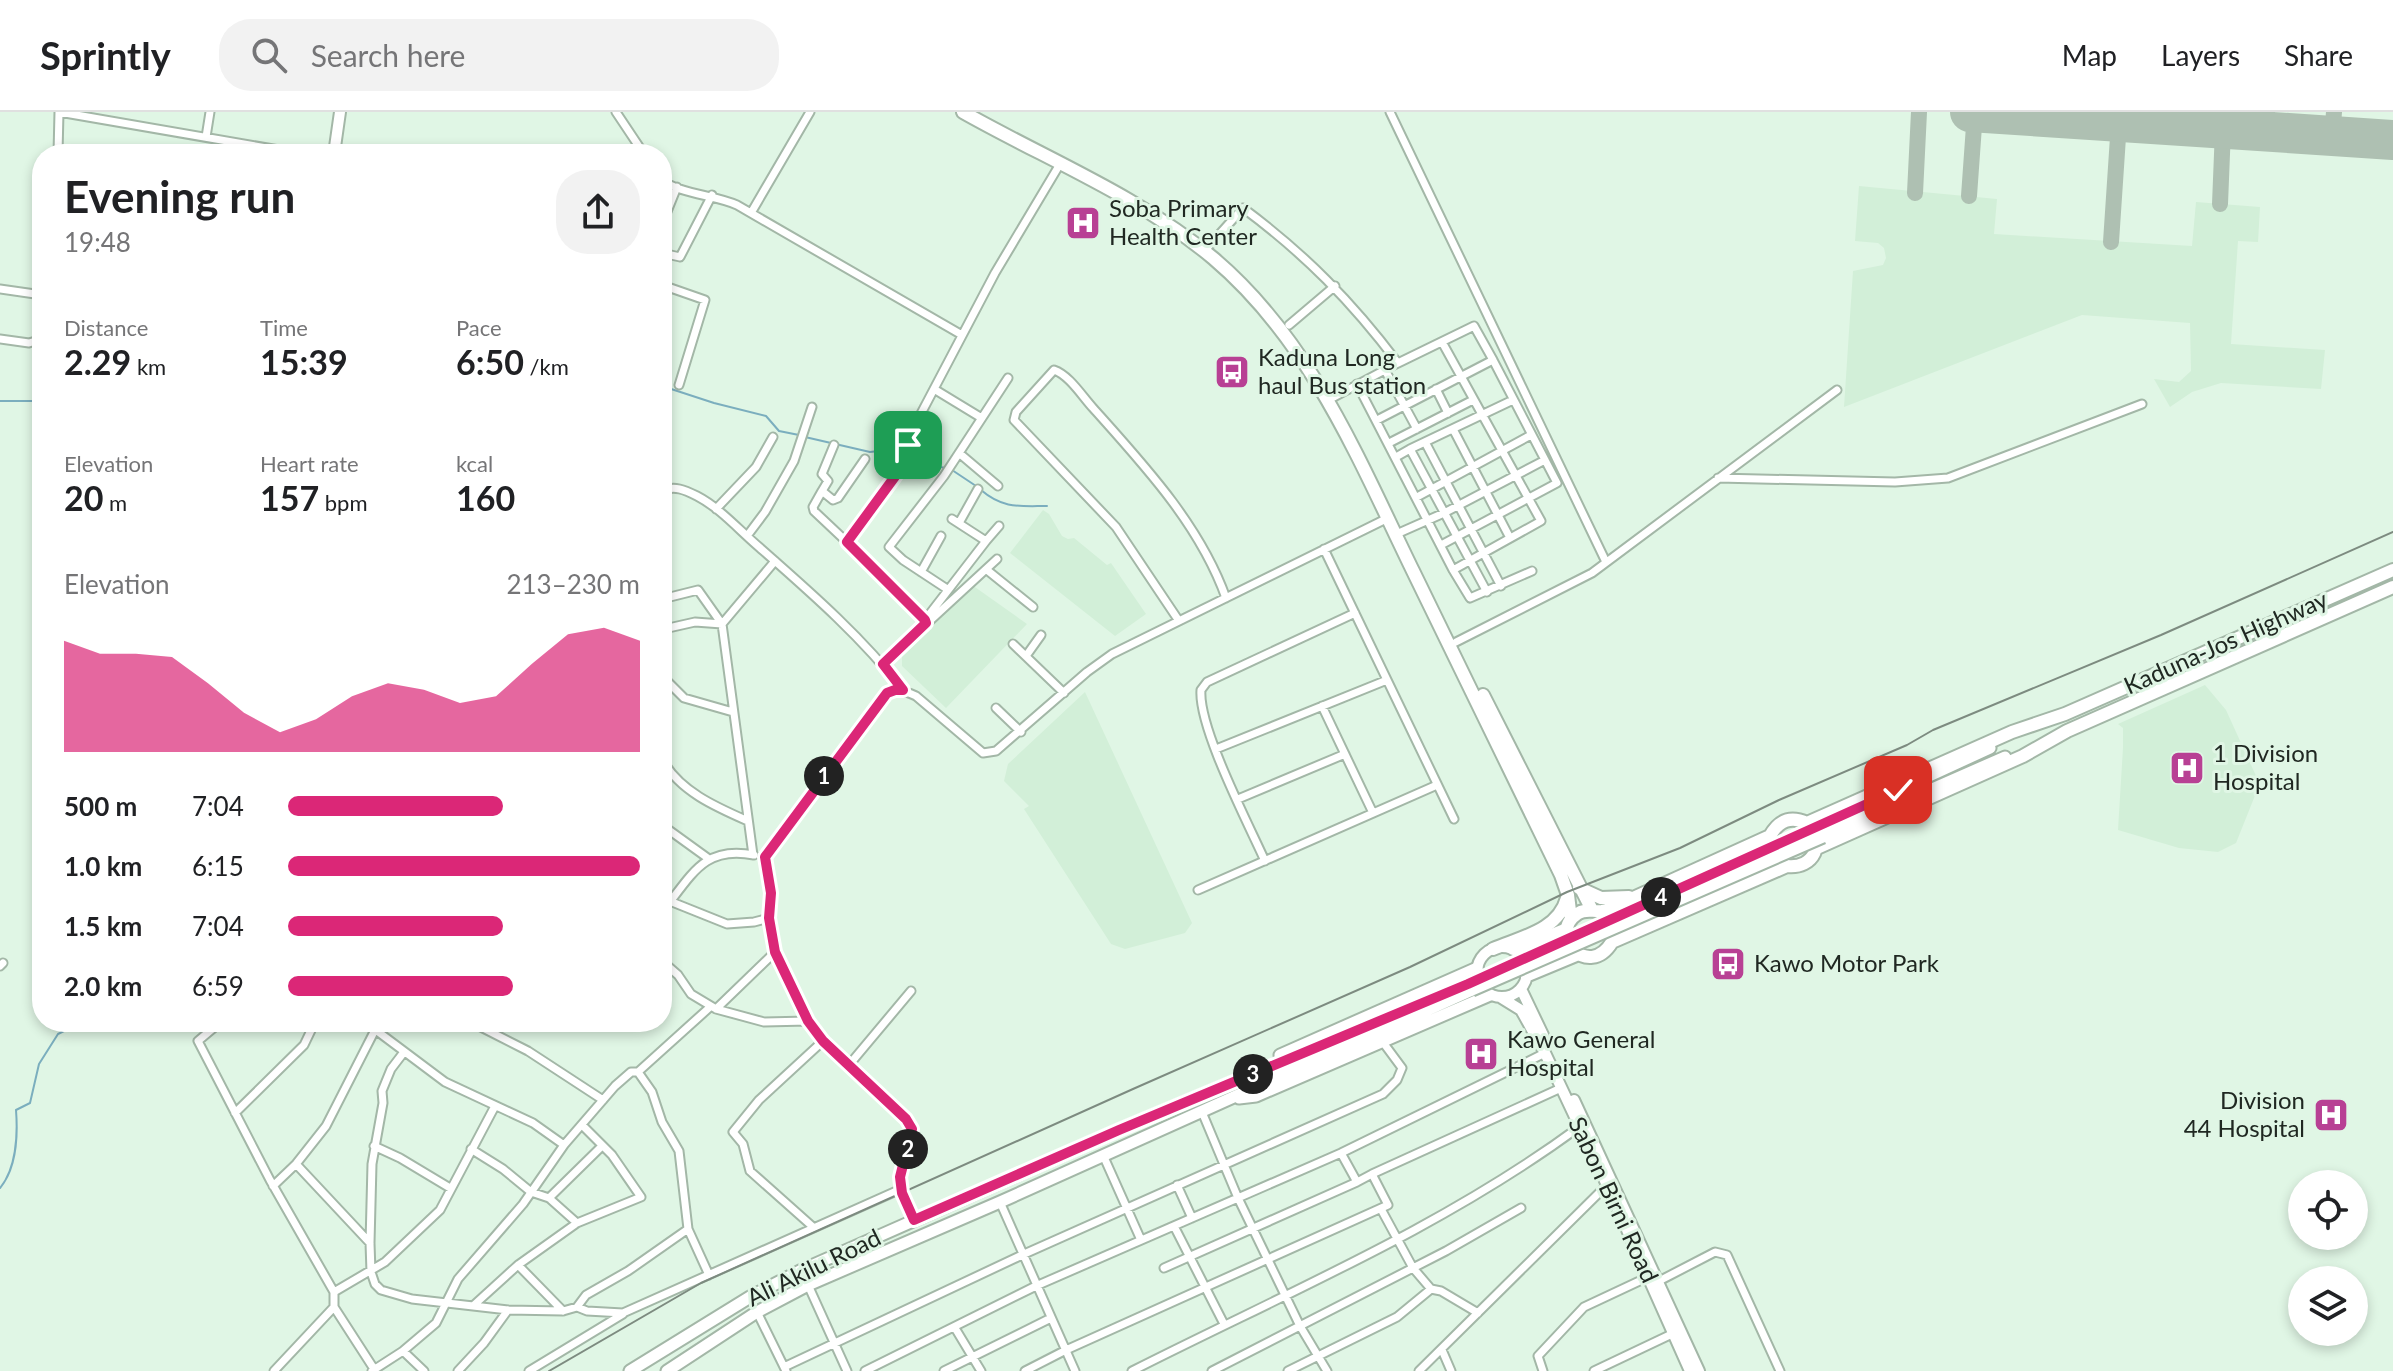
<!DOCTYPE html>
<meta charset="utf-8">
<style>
body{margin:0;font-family:Lato,sans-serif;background:#f2f2f2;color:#202124;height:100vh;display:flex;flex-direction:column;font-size:30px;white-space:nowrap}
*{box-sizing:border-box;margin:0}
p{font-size:26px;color:#757577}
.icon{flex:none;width:44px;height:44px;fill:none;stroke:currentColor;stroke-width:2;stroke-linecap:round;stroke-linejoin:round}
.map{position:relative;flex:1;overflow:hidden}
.drawer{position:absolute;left:32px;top:32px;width:640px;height:888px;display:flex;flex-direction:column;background:#fff;border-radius:32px;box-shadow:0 4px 12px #0003}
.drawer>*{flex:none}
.tools{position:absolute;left:2288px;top:1058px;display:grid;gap:16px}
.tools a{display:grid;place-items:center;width:80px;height:80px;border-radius:50%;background:#fff;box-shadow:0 4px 12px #0003;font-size:40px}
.pin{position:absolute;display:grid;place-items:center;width:68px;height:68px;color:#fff;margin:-34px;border-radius:16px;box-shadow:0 4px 12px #0006}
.km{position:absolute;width:40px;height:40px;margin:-20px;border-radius:50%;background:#222;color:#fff;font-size:22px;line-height:40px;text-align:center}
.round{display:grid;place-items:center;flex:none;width:84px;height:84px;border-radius:32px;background:#f2f2f2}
.overview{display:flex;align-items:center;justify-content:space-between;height:136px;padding:0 32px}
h1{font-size:44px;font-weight:700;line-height:60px}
.figures{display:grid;grid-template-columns:repeat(3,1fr);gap:12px;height:136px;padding:8px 32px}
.figures div{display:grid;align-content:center}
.figures b{font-size:34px;font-weight:700}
.figures small{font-size:22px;font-weight:400}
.figures p{font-size:22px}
.chart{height:224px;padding:16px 32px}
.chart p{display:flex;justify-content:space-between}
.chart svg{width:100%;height:144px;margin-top:8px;fill:#db2777;opacity:.7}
ul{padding:0 32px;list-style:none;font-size:26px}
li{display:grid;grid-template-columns:128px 96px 1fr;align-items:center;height:60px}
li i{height:20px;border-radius:10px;background:#db2777}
header{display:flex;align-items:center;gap:48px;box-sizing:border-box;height:112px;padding:0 40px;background:#fff;border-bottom:2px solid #e0e0e0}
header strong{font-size:38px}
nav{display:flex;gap:44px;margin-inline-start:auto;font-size:28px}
.search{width:560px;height:72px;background:#f2f2f2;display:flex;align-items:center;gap:20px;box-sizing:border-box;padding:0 28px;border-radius:32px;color:#757577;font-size:30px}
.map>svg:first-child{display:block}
.built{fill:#d2efd8}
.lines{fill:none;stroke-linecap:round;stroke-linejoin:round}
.stream{stroke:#7baebe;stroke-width:2}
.taxiway{stroke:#aec0b2;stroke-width:16}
.runway{stroke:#aec0b2;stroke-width:40}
.street-casing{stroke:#a3b7a7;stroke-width:11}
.secondary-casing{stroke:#a3b7a7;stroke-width:14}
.primary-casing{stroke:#a3b7a7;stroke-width:15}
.highway-casing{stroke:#a3b7a7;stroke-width:16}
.street{stroke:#fff;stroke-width:7}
.secondary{stroke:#fff;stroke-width:10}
.primary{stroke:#fff;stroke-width:11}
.highway{stroke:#fff;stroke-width:12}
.rail{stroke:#7d8b80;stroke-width:2}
.primary-bridge-casing{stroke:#a3b7a7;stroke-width:15;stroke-linecap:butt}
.primary-bridge{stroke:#fff;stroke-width:11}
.route-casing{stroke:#fff;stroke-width:16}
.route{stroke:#db2777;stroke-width:10}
.labels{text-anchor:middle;stroke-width:6;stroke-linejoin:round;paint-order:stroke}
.poi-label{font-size:24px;fill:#202822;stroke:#e0f6e5;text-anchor:start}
.street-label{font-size:24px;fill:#202822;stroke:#e0f6e5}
</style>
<header>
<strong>Sprintly</strong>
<div class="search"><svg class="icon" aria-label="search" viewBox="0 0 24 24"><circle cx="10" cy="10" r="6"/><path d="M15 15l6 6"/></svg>Search here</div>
<nav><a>Map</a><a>Layers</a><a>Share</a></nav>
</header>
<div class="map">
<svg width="2393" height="1259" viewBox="0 0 2393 1259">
<rect width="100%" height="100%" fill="#e0f6e5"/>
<path class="built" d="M1859 74 1997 87 1994 122 2192 134 2196 90 2260 95 2258 130 2238 129 2231 232 2325 238 2321 277 2221 271 2192 280 2170 295 2154 267 2179 270 2191 259 2190 211 2082 203 1844 295 1853 159 1883 153 1886 146 1884 136 1878 131 1855 129Z
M1043 398 1049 402 1062 424 1068 427 1074 426 1107 453 1111 451 1146 502 1115 524 1010 441Z
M972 473 1027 512 946 596 902 554V541Z
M2205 573 2226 598 2257 666 2258 676 2236 731 2218 740 2179 736 2118 718 2123 636V616L2118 612Z
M1085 580 1192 811 1185 821 1125 837 1111 832 1024 697 1029 694 1004 669 1008 652Z"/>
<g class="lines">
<path class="stream" d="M662 274 714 291 766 304 779 319 799 323
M0 289H42
M805 325 870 340 904 336
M911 336C916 349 929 354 946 356
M952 358 976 374
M981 378C1003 397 1020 394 1047 394
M0 1076C16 1057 18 1024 16 998L30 991 39 952 58 922 82 910"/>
<path class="taxiway" d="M2265 19 2267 0
M2332 24 2334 0
M1915 81 1919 0
M1969 84 1975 0
M2220 92 2223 17
M2111 130 2119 10"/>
<path class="runway" d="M1970 0 2393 28"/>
<g class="street-casing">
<path id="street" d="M59 0 302 42
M616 0 644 42
M1390 0 1606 450
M206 25 210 0
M58 42 59 0
M662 68C680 82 715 83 737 93L962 223
M751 101 810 0
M662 112 677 75
M1208 135 1243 96C1305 142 1352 190 1398 251L1334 285
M662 141 680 145 712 83
M662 173 705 188 679 273
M0 177 42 183
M1289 213 1335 174
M0 227 29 231 42 227
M1442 230 1541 409 1453 458
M1398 251 1474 214 1493 248
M1385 258 1417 317
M1357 272 1453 458 1470 486 1532 459
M934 277 980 305
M1436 277 1448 301
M1377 308 1493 248 1557 371 1441 433
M1453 317 1510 426
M1425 330 1501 474
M1389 331 1473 288
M1410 337 1513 288
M959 341 998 374
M1396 345 1410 337 1487 480
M865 347 838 386 833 388 822 379 813 395 814 399 901 481 926 511
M1718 366 1895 370 1948 366 2142 292
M662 379C674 373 685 378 697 384 720 396 739 418 759 435 809 479 862 525 903 578
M822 379 828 369 822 362 834 333
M1417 385 1531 323
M716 397 756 355 773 325
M959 411 978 377
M1401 420 1444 401 1545 348
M747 424 765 400 794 349 812 295
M986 429 999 414
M847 430 899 359 915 313 995 161 1060 52
M1324 437 1454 707
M987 458 1033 495
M921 460 941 424
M947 477 903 448 889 435 944 364 1008 266
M662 487 698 478 722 512 753 743
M925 508 986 429 952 407
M1179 509 1116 415 1014 308 1016 300 1054 258C1069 263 1082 284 1093 296 1144 353 1200 413 1226 486
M664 517 695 510 722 512 775 449
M1456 530 1592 461 1837 278
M1013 532 1064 581
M1026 544 1041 523
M883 552 997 447
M662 564 684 586 733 600
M1322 594 1373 701
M996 596 1021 620
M1216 637 1387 568
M662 647C679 679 716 695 748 709
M1238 687 1345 642
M662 713 709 747
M1265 749C1248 711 1198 615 1201 578L1207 570 1355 501
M1198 778 1437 673
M662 786 727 812 754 810 769 806
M670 790C695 757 709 734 754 743
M662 849 678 863 691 882 716 897 764 910 808 909
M0 854 3 851
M716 897 775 840
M365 910 445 970 533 1011 564 1033
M471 910 528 939 603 988
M217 913 198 929 270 1068 334 1180V1195L374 1257
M404 940 391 957 382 979 383 991 372 1052 370 1131 371 1160 375 1172 381 1178 412 1187 508 1198 563 1199 577 1195 587 1199 623 1201 901 1077
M849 953 911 879
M638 960 652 980 662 1010 679 1039 688 1117 709 1163
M1202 1000 1238 1086 1300 1214 1327 1259
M235 1001 304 933 315 910
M374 1034 400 1046 450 1076
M471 1037 503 1057 531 1080 549 1086 577 1111
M1103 1043 1141 1128
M296 1052 370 1131
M1372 1062 1561 976
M1177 1073 1192 1106
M273 1074 296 1052 326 1014 376 916
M549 1086 602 1034
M1000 1090 1075 1259
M1381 1097 1413 1156 1431 1177 1441 1179 1478 1201
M914 1108 902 1081 900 1065 912 1017 906 1007 823 929 808 909 775 840 769 806 771 781 765 745 772 734 887 581C899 576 905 579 916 584L983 641 996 639 1087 560 1112 542 1388 406
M1174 1114 1224 1212
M813 1115 750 1059 743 1032 733 1020 759 988 823 929
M518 1153 563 1199
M1164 1156 1357 1070
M1659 1169 1715 1140 1727 1143 1780 1259
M808 1173 847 1259
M334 1180 385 1150 440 1098 495 994
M474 1193 518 1153 577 1111 641 1085 612 1043 582 1013
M577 1195 586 1183 628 1159 688 1117
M757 1200 786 1259
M955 1216 981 1259
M1442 1238 1451 1259
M403 1239 424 1259
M784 1255 1022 1143 1383 982 1397 968 1402 956 1382 929
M274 1259 334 1195
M372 1259 403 1239 436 1211 458 1167 523 1092 564 1033 615 974 631 960H638L710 895
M458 1259 484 1231 508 1198
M529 1259 623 1202
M865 1259 1036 1174 1341 1041 1545 941
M944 1259 1051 1206
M1025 1259 1066 1238 1388 1093 1372 1062 1357 1070 1341 1041
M1132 1259C1284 1182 1442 1116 1579 1015
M1212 1259 1446 1139 1521 1096
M1288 1259 1397 1205 1431 1177
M1419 1259 1607 1073
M1543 1259 1538 1244 1584 1195 1648 1165
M1594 1259 1674 1221"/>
</g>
<g class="secondary-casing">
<path id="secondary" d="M334 42 340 0
M1477 860a25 25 0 1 1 50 0a25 25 0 1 1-50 0Z
M1513 838 1567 816
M1526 865 1579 843
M1521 877 1543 923
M1500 885 1521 898 1545 941 1607 1073 1690 1259
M1574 988 1699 1259"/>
</g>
<g class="primary-casing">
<path id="primary" d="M1818 715 1990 636
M1823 725 2005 645
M1280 943 1477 856
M1239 986 1256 984 1490 883
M630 1259 750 1185 802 1158 1119 1018 1468 872
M667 1259 757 1200 808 1173 1000 1090 1472 878"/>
</g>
<g class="highway-casing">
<path id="highway" d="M963 0C1046 47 1139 84 1213 146 1311 229 1358 346 1413 459 1462 560 1512 662 1561 763L1568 783 1571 807
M1483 583 1592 798
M1807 711 2012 620 2065 602 2393 458
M1770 724 1773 742 1787 754C1814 757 1826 731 1807 711 1791 704 1779 708 1770 724L1620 792C1614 795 1608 798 1602 799 1593 800 1585 796 1577 802 1547 822 1588 869 1612 830L1787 754
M1817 736 2023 644 2067 619 2393 475
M1579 776 1601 786 1629 785
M1493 837C1521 825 1558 819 1567 786"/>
</g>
<use href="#street" class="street"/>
<use href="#secondary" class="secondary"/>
<use href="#primary" class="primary"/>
<use href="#highway" class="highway"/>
<path class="rail" d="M549 1259 701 1171 1133 977 1410 855 1567 780 1680 736 1779 688 1907 633 1933 618 2161 523 2393 420"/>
<g class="primary-bridge-casing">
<path id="primary-bridge" d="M1468 872 1818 715
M1472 878 1823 725"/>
</g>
<use href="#primary-bridge" class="primary-bridge"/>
</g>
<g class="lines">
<g class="route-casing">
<path id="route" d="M908 333 899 359 847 430 925 508 926 511 883 552 903 578H895L887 581 765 745 771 781 769 806 775 840 808 909 823 929 906 1007 912 1017 900 1065 902 1081 914 1108 1119 1018 1468 872 1898 678"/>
</g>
<use href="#route" class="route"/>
</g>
<defs>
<g id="hospital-square" transform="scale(1.8)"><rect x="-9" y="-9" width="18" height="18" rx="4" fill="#b84094" stroke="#e0f6e5"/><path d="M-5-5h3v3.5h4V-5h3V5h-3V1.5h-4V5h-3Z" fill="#fff"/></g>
<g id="bus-square" transform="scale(1.8)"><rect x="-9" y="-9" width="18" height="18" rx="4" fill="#b84094" stroke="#e0f6e5"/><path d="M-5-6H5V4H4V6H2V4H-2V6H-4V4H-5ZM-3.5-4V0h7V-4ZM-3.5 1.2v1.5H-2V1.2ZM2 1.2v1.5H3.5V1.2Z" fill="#fff"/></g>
</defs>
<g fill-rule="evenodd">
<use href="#hospital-square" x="1083" y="111"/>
<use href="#bus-square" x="1232" y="260"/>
<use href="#hospital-square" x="2187" y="656"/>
<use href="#bus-square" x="1728" y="852"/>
<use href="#hospital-square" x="1481" y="942"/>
<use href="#hospital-square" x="2331" y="1003"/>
</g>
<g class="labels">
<g class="poi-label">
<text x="1109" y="105">Soba Primary<tspan x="1109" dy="28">Health Center</tspan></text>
<text x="1258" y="254">Kaduna Long<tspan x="1258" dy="28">haul Bus station</tspan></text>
<text x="2213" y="650">1 Division<tspan x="2213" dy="28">Hospital</tspan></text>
<text x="1754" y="860">Kawo Motor Park</text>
<text x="1507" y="936">Kawo General<tspan x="1507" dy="28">Hospital</tspan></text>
<text x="2305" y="997" text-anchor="end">Division<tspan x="2305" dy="28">44 Hospital</tspan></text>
</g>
<g class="street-label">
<text transform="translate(2226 531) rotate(-24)" y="8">Kaduna-Jos Highway</text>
<text transform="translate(1613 1088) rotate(65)" y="8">Sabon Birni Road</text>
<text transform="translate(814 1156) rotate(-26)" y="8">Ali Akilu Road</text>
</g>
</g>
</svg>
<div class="tools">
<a><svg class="icon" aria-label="locate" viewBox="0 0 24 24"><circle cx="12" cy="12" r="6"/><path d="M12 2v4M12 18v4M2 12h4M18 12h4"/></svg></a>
<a><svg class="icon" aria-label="layers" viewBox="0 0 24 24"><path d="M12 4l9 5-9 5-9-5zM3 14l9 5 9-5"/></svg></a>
</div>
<div class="pin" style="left:908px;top:333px;background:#1e9e55"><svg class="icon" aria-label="arrive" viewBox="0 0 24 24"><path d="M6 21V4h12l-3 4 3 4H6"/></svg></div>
<div class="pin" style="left:1898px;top:678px;background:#d93025"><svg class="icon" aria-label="check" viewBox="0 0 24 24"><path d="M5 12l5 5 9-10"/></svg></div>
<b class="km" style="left:824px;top:664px">1</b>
<b class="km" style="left:908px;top:1037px">2</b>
<b class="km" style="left:1253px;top:962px">3</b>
<b class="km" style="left:1661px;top:785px">4</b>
<section class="drawer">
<div class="overview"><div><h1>Evening run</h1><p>19:48</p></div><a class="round"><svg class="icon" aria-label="share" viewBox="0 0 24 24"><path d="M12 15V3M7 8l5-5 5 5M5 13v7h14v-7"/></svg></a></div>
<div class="figures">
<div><p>Distance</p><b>2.29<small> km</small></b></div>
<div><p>Time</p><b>15:39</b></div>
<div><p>Pace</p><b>6:50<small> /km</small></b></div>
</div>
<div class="figures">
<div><p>Elevation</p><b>20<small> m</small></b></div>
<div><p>Heart rate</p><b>157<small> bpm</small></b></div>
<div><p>kcal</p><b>160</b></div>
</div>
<div class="chart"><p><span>Elevation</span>213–230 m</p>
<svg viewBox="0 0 160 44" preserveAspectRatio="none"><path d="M0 44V10L10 14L20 14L30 15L40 23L50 32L60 38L70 34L80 27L90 23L100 25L110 29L120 27L130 17L140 8L150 6L160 10V44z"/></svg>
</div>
<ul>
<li><b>500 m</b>7:04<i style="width:61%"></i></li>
<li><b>1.0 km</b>6:15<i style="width:100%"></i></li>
<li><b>1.5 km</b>7:04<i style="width:61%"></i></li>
<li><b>2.0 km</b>6:59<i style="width:64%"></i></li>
</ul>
</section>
</div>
